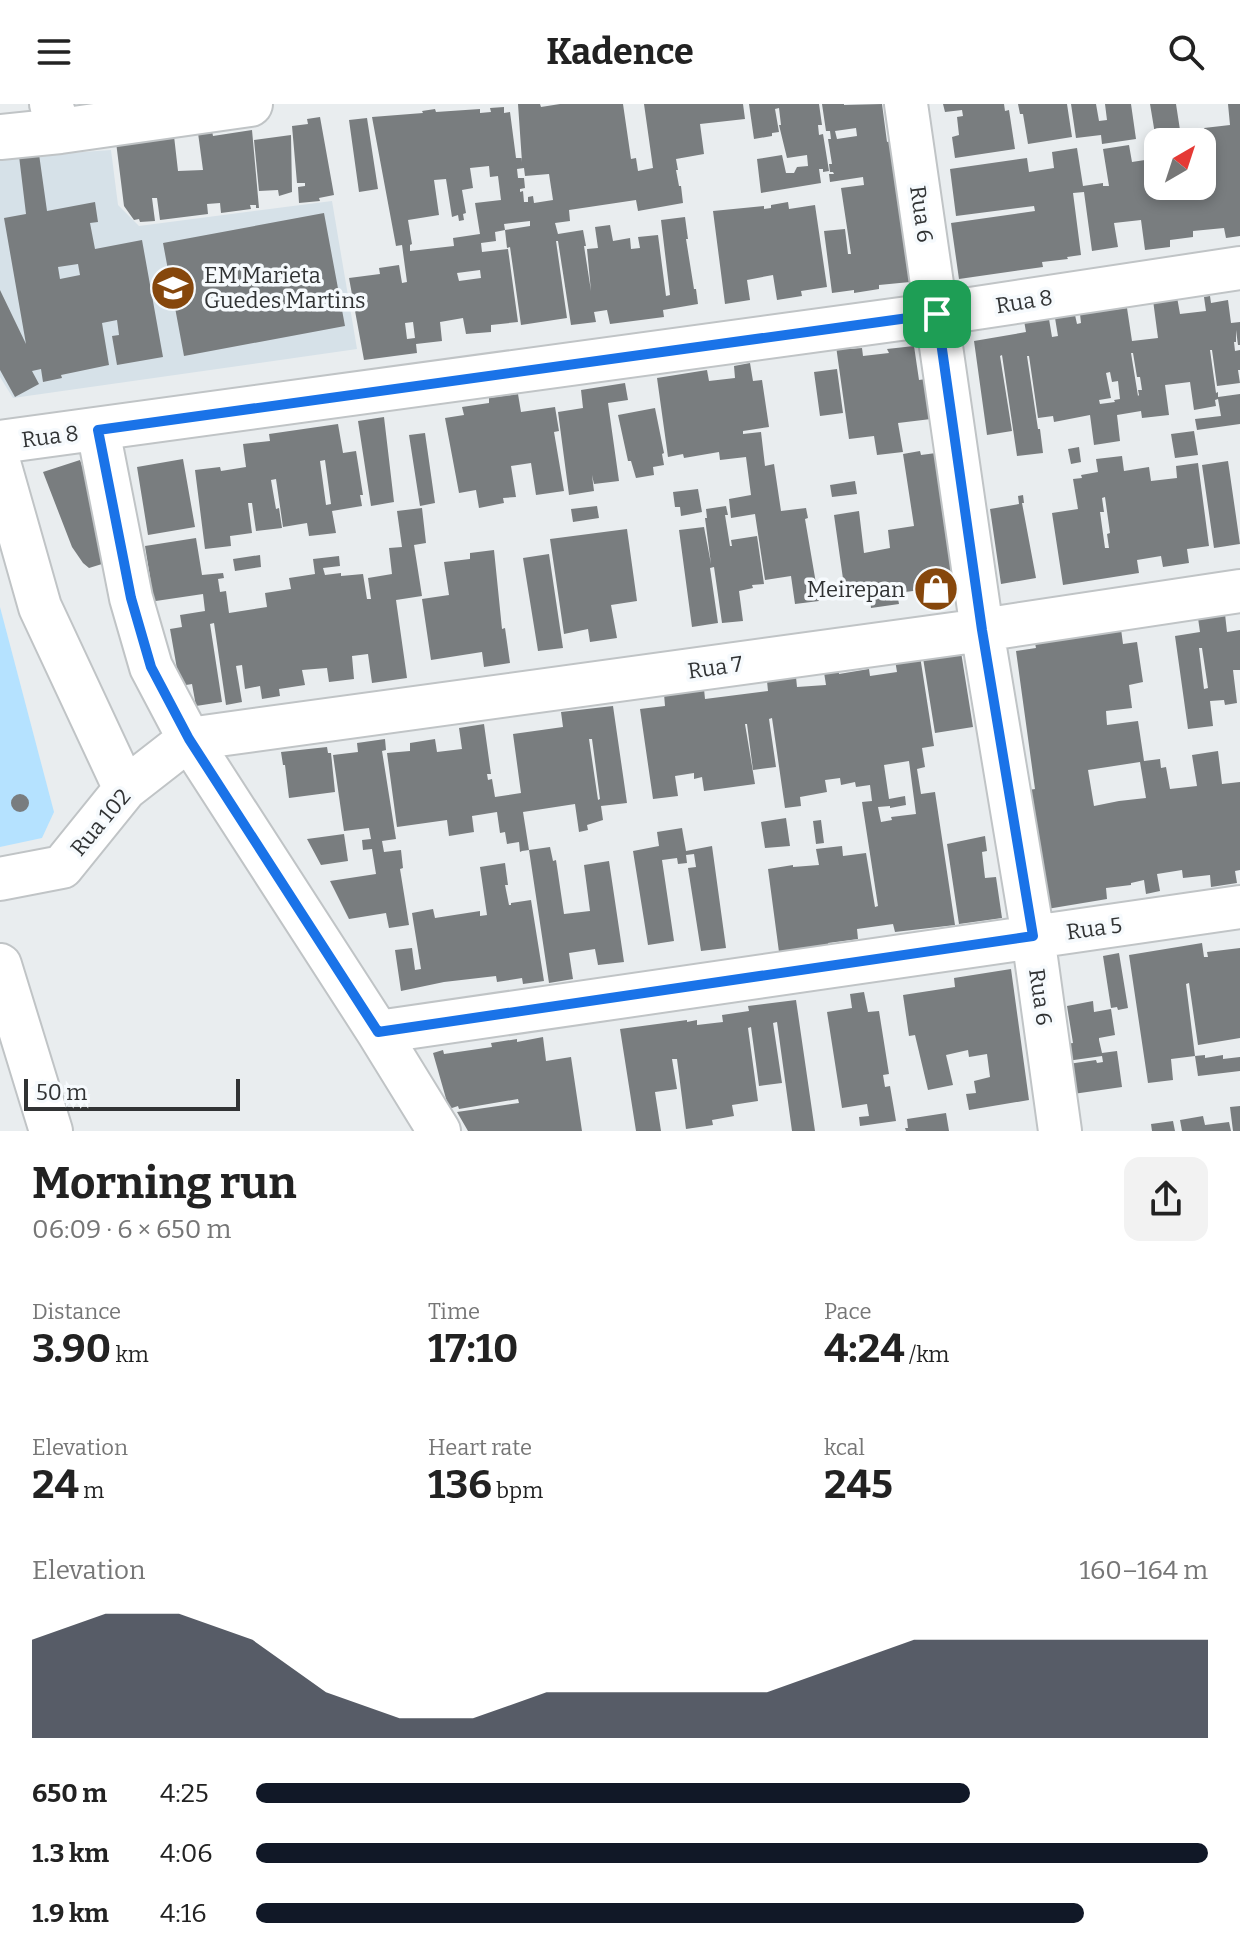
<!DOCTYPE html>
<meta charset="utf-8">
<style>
body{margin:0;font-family:Bitter,serif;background:#f2f2f2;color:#222;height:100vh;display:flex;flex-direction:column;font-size:30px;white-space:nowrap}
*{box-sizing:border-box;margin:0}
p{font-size:26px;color:#767676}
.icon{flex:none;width:44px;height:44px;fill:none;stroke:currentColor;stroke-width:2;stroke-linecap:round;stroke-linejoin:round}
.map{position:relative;height:1027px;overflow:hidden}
.panel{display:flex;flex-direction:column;background:#fff;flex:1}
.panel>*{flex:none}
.needle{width:52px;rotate:39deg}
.buttons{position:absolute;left:1144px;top:24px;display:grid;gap:16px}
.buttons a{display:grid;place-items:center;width:72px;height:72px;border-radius:16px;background:#fff;box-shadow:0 4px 12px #0003;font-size:40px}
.scale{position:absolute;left:24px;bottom:20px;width:216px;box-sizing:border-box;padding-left:8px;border:4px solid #313334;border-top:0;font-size:22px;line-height:28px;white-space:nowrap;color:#313334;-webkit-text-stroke:6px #f6fafd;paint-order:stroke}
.pin{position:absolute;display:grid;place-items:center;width:68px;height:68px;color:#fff;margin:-34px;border-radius:16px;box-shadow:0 4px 12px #0006}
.round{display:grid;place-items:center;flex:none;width:84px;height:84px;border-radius:16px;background:#f2f2f2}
.headline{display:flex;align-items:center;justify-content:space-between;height:136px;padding:0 32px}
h1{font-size:44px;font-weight:700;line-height:60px}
.stats{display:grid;grid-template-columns:repeat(3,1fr);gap:12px;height:136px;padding:8px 32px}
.stats div{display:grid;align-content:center}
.stats b{font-size:40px;font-weight:700}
.stats small{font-size:22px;font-weight:400}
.stats p{font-size:22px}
.chart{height:224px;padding:16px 32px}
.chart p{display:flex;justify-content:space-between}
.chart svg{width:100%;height:144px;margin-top:8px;fill:#111827;opacity:.7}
ul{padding:0 32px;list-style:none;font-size:26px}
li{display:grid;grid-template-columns:128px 96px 1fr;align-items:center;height:60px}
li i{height:20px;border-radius:10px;background:#111827}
header{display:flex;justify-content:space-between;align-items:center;height:104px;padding:0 32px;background:#fff;font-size:36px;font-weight:700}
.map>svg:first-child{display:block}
.built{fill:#d6e1e8}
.green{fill:#b5e2ff}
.building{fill:#797d7f;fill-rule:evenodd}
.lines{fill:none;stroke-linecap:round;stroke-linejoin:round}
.minor-casing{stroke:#c0c4c6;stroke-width:46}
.major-casing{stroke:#c0c4c6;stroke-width:48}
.minor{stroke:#fff;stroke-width:42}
.major{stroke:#fff;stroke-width:44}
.route-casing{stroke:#fff;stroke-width:16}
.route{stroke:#1a73e8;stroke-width:10}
.labels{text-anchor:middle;stroke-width:7;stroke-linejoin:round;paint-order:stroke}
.street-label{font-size:22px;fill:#313334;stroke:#f6fafd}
.poi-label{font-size:22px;fill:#313334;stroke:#f6fafd;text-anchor:start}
</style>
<header><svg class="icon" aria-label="menu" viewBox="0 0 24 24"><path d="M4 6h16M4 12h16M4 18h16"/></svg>Kadence<svg class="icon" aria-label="search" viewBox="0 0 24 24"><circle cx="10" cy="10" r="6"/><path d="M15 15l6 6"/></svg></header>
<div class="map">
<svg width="1240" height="1027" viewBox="0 0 1240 1027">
<rect width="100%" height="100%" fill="#e9edef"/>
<path class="built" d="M111 46 118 101 139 122 332 97 357 245 13 294 0 273V54Z"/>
<path class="green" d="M0 503 54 708 42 734 0 743Z"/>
<path class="building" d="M518 0H540L541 3 560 0H623L631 55 636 54 638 67 653 64 644 0H743L745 15 700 20 704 50 676 55 678 66H676L679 82H681L683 99 638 107 636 96 569 106 570 117 555 119 558 130 583 126 586 142H584L591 187 587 145 598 144 595 123 610 121 613 137 630 134 631 145 640 144 638 133 658 131 666 192 670 191 661 116 685 113 688 135H686L694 185H696L698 200 663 206 664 213 610 220 607 206 594 208 596 218 571 221 558 137H556L567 214 521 221 510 143 507 144 505 126 530 122V117L504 120 505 126 495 128 496 137 481 139 482 148 508 145 518 218 491 221V228L466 230 463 214 440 218 442 237 416 240 417 249 364 256 349 174 380 170 379 164 399 161 402 179 407 178 402 141 396 142 372 13 423 9 422 7 435 5 436 8 480 5V9L491 8 490 4 504 3V9L510 8 516 54H522V58ZM489 62 490 73 498 72 501 96 475 99 480 130 453 134 454 142 410 147V141L412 140 408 116 439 111 434 76 446 75 452 113 458 111 459 117 464 116 463 110 466 109 462 86 473 84 470 64ZM524 64 525 72 549 70 553 96 534 99 533 92 528 93V98H524L523 87 520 88V85L525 84 524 74H518L517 65ZM480 166 481 174 459 177 457 169ZM413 218 415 234 407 235 405 219Z
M749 0H819L822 21H818L819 31 823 30 829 67 823 68V65H819L821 79 761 89 757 55 782 51 786 69H794L797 63 808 62 807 51 787 54 779 21H781L779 4 775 5 779 28 772 29V32L754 35Z
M822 0H844V1L882 0 887 38 891 37 910 178 879 181V185L854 189V186L832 189 824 127 845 125 848 150H851L841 84 864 81 863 73 830 78 829 70H834L833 68H830L829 60H832L828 35H831L830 27H826ZM856 24 857 32 837 35 835 27Z
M943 0H1004L1005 7 1009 6 1015 45 955 54 952 33 959 31 957 13 963 12 962 6 945 8Z
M1018 0H1067L1072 33 1028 40 1023 10H1020Z
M1071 0H1096L1099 17 1107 16 1105 0H1131L1136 35 1102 40 1101 31 1076 34Z
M1150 0H1176L1180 26 1155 30Z
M1228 0H1240V132L1226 134 1224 124 1193 127V133L1170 136V143L1145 146 1141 116 1114 119 1118 143 1092 147 1084 88 1073 89 1081 151 1067 153 1068 155 1042 158 1043 163 959 175 951 119 1035 107 1034 102 956 112 950 65 1027 54 1029 68 1054 64 1052 48 1077 44 1083 82 1103 79V82H1109L1103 45 1129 41 1132 58 1158 54V82H1202V58H1206V62L1215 61 1213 42H1206L1204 24 1230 21Z
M320 13 334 91 319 94 320 97 299 99 298 83 305 82V79H297L292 22 308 20 307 15Z
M367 14 378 85 359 88 349 16Z
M1197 25V30L1188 31 1189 38H1180L1179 28Z
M252 26 259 104H256V101H250L251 105 221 109 220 99 207 100 208 110 160 116 157 94H152L155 117 140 118 139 115 134 116 124 102 116 38 174 32 178 67 203 66 198 29 212 27 213 32Z
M291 31 292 88 279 92 278 86 259 87 254 36Z
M39 50 47 107 95 98 98 118 90 119 95 145 142 136 163 253 117 261 112 232 119 231 117 216 102 219 109 261 61 271 62 274 43 278 41 265 32 267 39 280 15 293 0 266V186L26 240 4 114 26 110 19 52ZM78 160 80 171 60 175 58 163Z
M788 98 789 105 815 101 827 183 801 187 802 192 777 196 773 171 747 176 750 196 725 200 713 107 764 102V105L771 104V101Z
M324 109 345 222 184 252 163 139Z
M1210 192 1211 199 1228 196 1231 219 1240 218V241H1238L1236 226V238H1234L1235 247 1240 246V266H1238L1240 279 1217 282 1212 246H1210L1216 289 1218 288V293L1240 290V320L1197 326 1195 315 1221 312 1218 295 1215 296 1216 302 1194 306 1190 278 1165 281 1169 311 1142 314 1141 307 1117 311 1120 337 1094 341 1090 311 1054 318 1053 312 1038 314 1029 252H1027L1038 325H1040L1043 349 1017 352 1002 251 1000 252 1012 327 987 331 974 237 1026 228 1023 211 1038 209 1039 216 1049 215 1052 233 1058 232 1055 214 1075 211 1077 220 1081 219 1080 210 1127 204 1132 237 1158 234 1153 196 1177 193 1180 210 1206 207 1204 193ZM1131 249H1133L1137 273H1140L1142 286H1138L1139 291 1138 292ZM1110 268 1112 278 1118 277 1120 295 1114 296 1115 298 1100 300 1099 296 1111 294 1106 269Z
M850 240V245L862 244 863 252 889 249 887 245 914 242 919 276 926 275 931 315 898 319 903 348 877 351 874 332 849 335 836 242Z
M750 259 753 277 762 276 769 323 743 327V330L761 328 765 362 774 360 781 407 806 404 808 414 805 415 819 497 795 500 791 472 765 476 755 410 731 414 729 395 751 391 746 353 720 356 719 348 684 354 683 350 668 353 657 274 707 266 709 277 735 274 734 262Z
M837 265 843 309 820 312 814 268Z
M625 279 628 296 608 299 619 377 594 380 592 371 594 387 569 391 558 308 583 304 581 286Z
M518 290 521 308 555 303 559 327 554 328 564 387 536 391 531 359 511 362 516 393 503 394 504 399 479 404 476 386 459 389 445 314 464 311 462 303 489 299V294Z
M655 304 664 349 662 350 664 361 653 363 654 371 636 374 631 357H628L618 311Z
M384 313 394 398 371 402 358 317Z
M338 320 343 349 356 347 363 391H360L362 402 332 407 336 429 309 432 307 419 283 423 276 375 271 376 276 405 279 404 282 424 256 427 252 399H248L252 429 230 432 231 442 205 445 195 366 220 363 221 367 246 363 243 340 270 337 269 330ZM325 356 331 400 326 401 320 357Z
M1194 327 1198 351 1175 354 1171 330Z
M425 329 435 399 420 402 409 331Z
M1079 343 1081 358 1071 360 1068 345Z
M920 347 921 351 936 349 956 492 923 498 921 486 897 489 899 500 871 504 870 491 846 496 834 411 859 407 864 449 890 444 888 426 914 422 903 350Z
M1122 352 1124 367 1149 363 1151 377 1177 374 1176 362 1198 359 1209 442 1187 445 1189 459 1163 463 1161 452 1137 456 1139 469 1063 481 1052 409 1078 405 1073 375 1082 374 1081 371 1098 368 1096 355ZM1105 393 1110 429 1107 430 1109 444H1105L1100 408H1104L1102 394Z
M183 355 195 423 148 431 137 363Z
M80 356 115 456 89 464 83 459 72 443 43 368Z
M1228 357 1240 440 1214 444 1202 361Z
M855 377 857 390 832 393 830 381Z
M698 385 702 408 681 412 680 403H675L673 388Z
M1023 391 1024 399H1022L1036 474 1001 480 990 405 1019 400 1018 392Z
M597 402 599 414 573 418 571 405Z
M726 402 728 411H725L730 442H732L731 436 757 432 764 480 752 481 753 484 739 487 743 517 722 519 714 463 710 464 718 519 692 523 679 426 704 423 711 460 705 414H707L706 405Z
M422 404 426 439 414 441 422 492 396 496 407 574 372 579 368 550 352 552 354 575 329 578 327 564 302 566 305 581 279 585 280 592 262 595 260 582 245 585 242 561 236 562 242 598 226 601 214 519 210 520 222 598 196 602 192 580 180 582 170 525 182 523 180 511 205 507 203 490 149 498 147 480 151 479 145 442 196 434 202 471 223 469 224 474 218 475 220 488 226 487 229 509 267 503 265 489 291 485 289 474 315 470 313 455 339 452 340 462 323 464 325 471 341 469V472L363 470 367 495H371L368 474 392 470 389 444 402 443 397 407Z
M627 425 637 497 611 501 617 534 590 538 588 525 564 530 550 435Z
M494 446 502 525 505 524 510 559 484 563 482 548 431 556 422 495 449 491 444 458 470 455V449Z
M549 450 563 544 538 547 523 454Z
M260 451 261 463 235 467 233 455Z
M1225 510 1227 528 1240 526V566H1233L1237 599 1225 601 1224 596 1210 597 1213 622 1188 625 1175 532 1200 528 1198 514ZM1199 544H1202L1208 584 1204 585Z
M1121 525 1123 540 1137 538 1143 578 1129 581 1132 604 1106 607 1107 621 1138 617 1144 657 1160 655 1161 664 1166 663 1170 685 1197 682 1192 651 1218 647 1222 680 1240 678V766L1235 767 1237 779 1211 783 1210 771 1183 774 1182 766 1157 770 1160 787 1146 790 1144 776 1131 779V781L1106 784 1107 795 1047 805 1028 686 1035 685 1016 547 1036 544 1034 534ZM1140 658 1146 694 1119 697 1094 702 1088 666Z
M961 548 973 623 935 629 923 554Z
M920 552 934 642 922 644 925 663 917 665 921 690 935 688 955 821 895 828 893 820 857 825 858 835 828 839 829 842 779 848 768 765 793 761V763L819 761 816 745 842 742 843 752 866 749 875 803 878 802 862 698 872 697 870 681 856 683 855 678 841 681 840 674 825 676 827 688 800 693 801 702 785 704 772 614 769 615 776 663 753 666 747 620H745L755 680 704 687 702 673 694 675V669L675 672 678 692 653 695 640 605 665 602 664 590 704 585 705 595 768 587 767 577 796 573 797 583 826 581 823 562 838 560 839 570 869 565 870 572 897 568 895 556ZM909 657 916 710 891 713 892 716 881 718 878 703 890 702V704L906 701 905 692 889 695 884 661Z
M613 602 627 699 601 702 603 716 587 721 588 726 579 728 575 700 523 708 529 746 522 747 520 748 519 738 507 740 505 728 500 729 497 708 472 712 474 728 449 732 447 716 397 723 387 649 410 647V639L435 635 437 648 462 645 459 624 484 620 491 670H487L488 676 492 675 495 693 521 689 513 630 563 623 561 608ZM589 635H592L600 695 598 696Z
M385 635 386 646 382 647 396 735 382 737 384 748 401 746 403 764 400 765 409 821 389 824 386 809 349 815 330 777 376 770 372 745 363 746 362 736 371 735 369 724 344 727 333 651 358 648 357 639Z
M327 643 328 649H331L335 688 289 694 285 661H283L281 648Z
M11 699a9 9 0 1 1 18 0a9 9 0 1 1-18 0Z
M786 714 790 742 765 744 761 718Z
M821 716 824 739 816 740 813 717Z
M682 724 686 747 712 742 726 844 701 847 688 764 696 763 694 750 686 751 687 759 678 760 677 754 662 756 674 837 648 841 633 747 659 742 657 728Z
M344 730 348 757 321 761 307 735Z
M985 732 987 747 982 748 985 774 996 773 1002 814 959 820 947 740Z
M550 743 553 757 556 756 564 810 590 807 584 761 609 757 624 858 598 861 595 845 569 849 573 875 549 879 529 746Z
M505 759 508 781H505L509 801H511V799L531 796 544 877 523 880 522 874 497 878 496 872 444 878 401 887 395 846 412 844 415 866 421 865 412 809 433 805 435 814 480 807V812L487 811 480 763Z
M1202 839 1204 853H1208L1207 848 1240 844V934L1198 941 1189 879 1186 880 1195 952 1171 955 1173 976 1148 979 1129 851Z
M1119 849 1128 904 1118 906 1117 903 1111 904 1103 852Z
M1011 865 1029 996 969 1006 966 990 976 989 974 977 990 973 987 950 969 953 968 946 946 951 953 981 928 986 915 931 909 932 903 891 955 883 954 874Z
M864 888 868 908 879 907 889 970 883 971 885 983 890 982 896 1017 860 1022 859 1013 869 1012 867 1000 842 1004 827 908 852 904 850 890Z
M796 896 815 1027H792L777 918 773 919 782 979 759 982 751 923 748 924 758 997 732 1001 734 1012 712 1016 713 1021 686 1025 677 955H672L677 985 655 988 661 1027H636L620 925 687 916V918L697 916V921L723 918 722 911 749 907 748 902Z
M1093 897 1094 908 1111 905 1115 931 1099 934V936L1102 949 1117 947 1122 983 1073 990 1068 960 1096 956 1097 959 1103 958 1102 952 1067 957 1065 940 1073 939 1067 902Z
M543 933 546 957 571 953 582 1027H468L457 1008 519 999 518 995 459 1005 458 1002 449 1005 433 949 443 946 444 950 492 943 491 939 517 935V938Z
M1205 951V954L1223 951V955L1240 953V967L1198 972 1195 952Z
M1240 1002V1027H1233L1230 1003Z
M946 1009 949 1027H906L905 1024H908L907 1015Z
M1203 1012 1205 1021 1229 1018 1231 1027H1182L1180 1016Z
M1173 1017 1175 1027H1152L1151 1020Z"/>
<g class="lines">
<g class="minor-casing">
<path id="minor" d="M51 0 60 27
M906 0 982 526 1033 832 1060 1027
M98 326 131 494 151 563 189 635 378 928 439 1027
M0 338 937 210 1240 164
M0 362 40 503 125 685
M0 775 62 763 125 685 189 635 982 526 1240 487
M0 861 51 1027
M378 928 1240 803"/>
</g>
<g class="major-casing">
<path id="major" d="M0 33 60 27 250 0"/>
</g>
<use href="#minor" class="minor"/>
<use href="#major" class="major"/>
</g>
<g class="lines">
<g class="route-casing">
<path id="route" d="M937 210 982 526 1033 832 378 928 189 635 151 563 131 494 98 326Z"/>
</g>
<use href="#route" class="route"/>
</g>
<defs>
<g id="school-disc" transform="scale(2.3)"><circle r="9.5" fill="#86470c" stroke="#f6fafd"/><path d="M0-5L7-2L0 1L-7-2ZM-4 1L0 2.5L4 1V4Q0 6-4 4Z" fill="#fff"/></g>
<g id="shop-disc" transform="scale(2.3)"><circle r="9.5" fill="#86470c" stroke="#f6fafd"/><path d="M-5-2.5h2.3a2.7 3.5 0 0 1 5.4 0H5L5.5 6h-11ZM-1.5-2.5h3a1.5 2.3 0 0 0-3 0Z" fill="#fff"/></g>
</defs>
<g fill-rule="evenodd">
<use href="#school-disc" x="173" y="184"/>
<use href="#shop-disc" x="936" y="485"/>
</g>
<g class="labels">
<g class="street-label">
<text transform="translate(922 110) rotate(82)" y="8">Rua 6</text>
<text transform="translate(1024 197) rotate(-9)" y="8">Rua 8</text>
<text transform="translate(50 332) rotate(-7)" y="8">Rua 8</text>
<text transform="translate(715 563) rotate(-8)" y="8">Rua 7</text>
<text transform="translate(100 718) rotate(-50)" y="8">Rua 102</text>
<text transform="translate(1094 824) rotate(-8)" y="8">Rua 5</text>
<text transform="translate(1041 893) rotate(82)" y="8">Rua 6</text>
</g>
<g class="poi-label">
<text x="204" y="179">EM Marieta<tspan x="204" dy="25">Guedes Martins</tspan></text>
<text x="905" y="493" text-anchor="end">Meirepan</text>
</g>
</g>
</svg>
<div class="buttons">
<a><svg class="needle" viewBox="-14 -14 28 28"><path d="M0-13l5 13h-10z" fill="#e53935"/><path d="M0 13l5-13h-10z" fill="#767676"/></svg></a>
</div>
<div class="scale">50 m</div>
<div class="pin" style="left:937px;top:210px;background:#1e9e55"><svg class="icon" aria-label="arrive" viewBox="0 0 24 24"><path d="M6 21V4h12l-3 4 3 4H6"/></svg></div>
</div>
<section class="panel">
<div class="headline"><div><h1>Morning run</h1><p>06:09 · 6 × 650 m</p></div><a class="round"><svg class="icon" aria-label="share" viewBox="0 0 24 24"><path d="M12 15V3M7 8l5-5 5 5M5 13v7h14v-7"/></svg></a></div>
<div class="stats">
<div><p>Distance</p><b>3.90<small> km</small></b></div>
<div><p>Time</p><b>17:10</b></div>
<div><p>Pace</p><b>4:24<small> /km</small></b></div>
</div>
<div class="stats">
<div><p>Elevation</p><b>24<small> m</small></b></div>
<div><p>Heart rate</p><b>136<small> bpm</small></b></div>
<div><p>kcal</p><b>245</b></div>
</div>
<div class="chart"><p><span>Elevation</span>160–164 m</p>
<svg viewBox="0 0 160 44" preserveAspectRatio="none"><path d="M0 44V14L10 6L20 6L30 14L40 30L50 38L60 38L70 30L80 30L90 30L100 30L110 22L120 14L130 14L140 14L150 14L160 14V44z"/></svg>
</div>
<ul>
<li><b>650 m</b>4:25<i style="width:75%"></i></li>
<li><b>1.3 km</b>4:06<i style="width:100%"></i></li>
<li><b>1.9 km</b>4:16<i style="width:87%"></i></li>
</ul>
</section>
